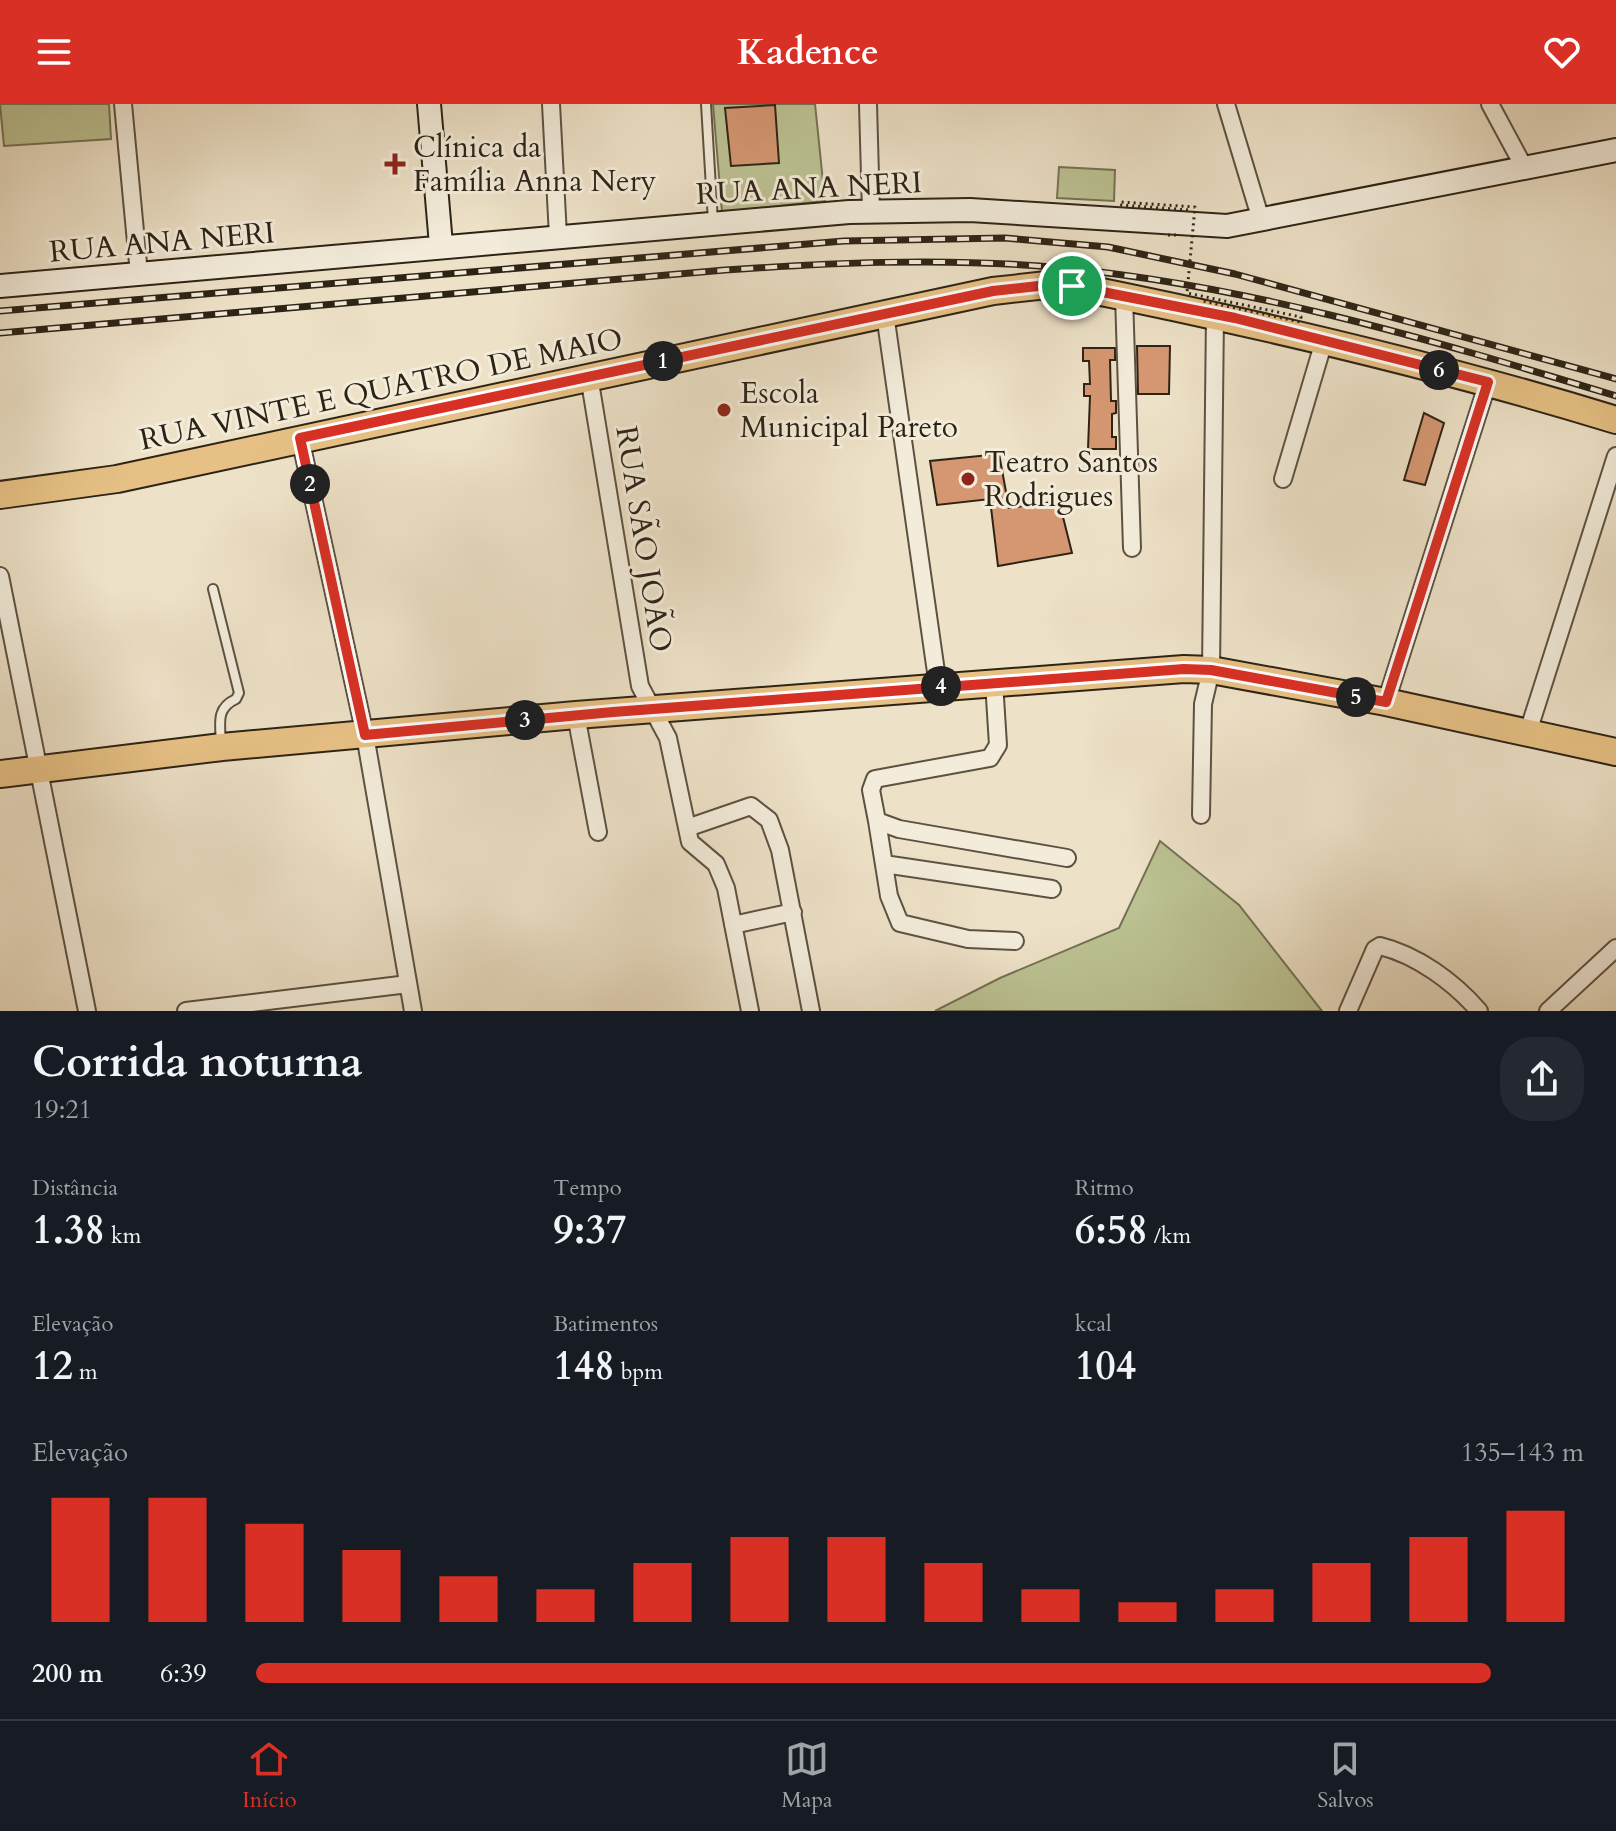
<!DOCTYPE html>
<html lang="pt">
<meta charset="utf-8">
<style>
body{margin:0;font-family:Cardo,serif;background:#242831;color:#f1f3f6;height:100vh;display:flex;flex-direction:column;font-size:30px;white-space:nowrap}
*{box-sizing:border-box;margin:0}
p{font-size:26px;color:#9ea1a6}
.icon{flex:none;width:44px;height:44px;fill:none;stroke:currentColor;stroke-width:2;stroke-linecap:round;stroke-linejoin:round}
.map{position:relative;height:907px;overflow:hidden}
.panel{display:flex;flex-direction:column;background:#171b24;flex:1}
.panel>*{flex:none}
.pin{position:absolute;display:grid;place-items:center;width:68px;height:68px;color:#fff;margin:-34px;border:4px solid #fff;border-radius:50%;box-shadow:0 2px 8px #0007}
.km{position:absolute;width:40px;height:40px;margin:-20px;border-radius:50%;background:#222;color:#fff;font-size:22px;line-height:40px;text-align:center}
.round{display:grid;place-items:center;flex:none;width:84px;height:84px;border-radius:32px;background:#242831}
.head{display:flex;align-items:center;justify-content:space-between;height:136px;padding:0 32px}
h1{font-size:44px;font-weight:600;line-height:60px}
.stats{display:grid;grid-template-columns:repeat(3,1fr);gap:12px;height:136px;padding:8px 32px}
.stats div{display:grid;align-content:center}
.stats b{font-size:40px;font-weight:600}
.stats small{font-size:22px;font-weight:400}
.stats p{font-size:22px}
.chart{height:224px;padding:16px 32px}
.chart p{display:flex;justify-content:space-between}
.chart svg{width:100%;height:144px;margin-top:8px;stroke:#d93025;stroke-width:6}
ul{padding:0 32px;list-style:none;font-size:26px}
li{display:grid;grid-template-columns:128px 96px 1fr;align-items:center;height:60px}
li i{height:20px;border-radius:10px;background:#d93025}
header{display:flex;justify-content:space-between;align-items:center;height:104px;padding:0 32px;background:#d93025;color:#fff;font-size:36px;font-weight:600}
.dock{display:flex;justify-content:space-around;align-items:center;height:112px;border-top:2px solid #363941;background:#171b24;font-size:22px;color:#9ea1a6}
.dock a{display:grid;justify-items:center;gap:4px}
.dock .current{color:#d93025}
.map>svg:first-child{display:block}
.green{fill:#bcc293;stroke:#747254;stroke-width:2}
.building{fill:#d59771;stroke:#2d2315;stroke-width:2}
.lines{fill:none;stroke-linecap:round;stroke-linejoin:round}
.service-casing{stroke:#5d5242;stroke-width:12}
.minor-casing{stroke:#5d5242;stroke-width:20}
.secondary-casing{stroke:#2d2315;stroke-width:26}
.primary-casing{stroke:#2d2315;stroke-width:30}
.service{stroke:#f3ecdb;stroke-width:8}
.minor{stroke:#f3ecdb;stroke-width:16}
.secondary{stroke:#f3ecdb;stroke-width:22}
.primary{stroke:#e6c084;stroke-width:26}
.rail-casing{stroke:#2d2315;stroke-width:7}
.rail{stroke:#f3ecdb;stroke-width:4;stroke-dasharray:12;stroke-linecap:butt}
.path-bridge{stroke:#2d2315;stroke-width:3;stroke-dasharray:2 4;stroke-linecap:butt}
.route-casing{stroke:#fff;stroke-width:16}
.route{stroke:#d93025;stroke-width:10}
.poi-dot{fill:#8f2418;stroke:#f3ecdb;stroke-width:3}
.labels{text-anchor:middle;stroke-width:6;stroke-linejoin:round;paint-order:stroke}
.poi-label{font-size:30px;fill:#2d2315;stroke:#f3ecdb;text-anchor:start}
.street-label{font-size:30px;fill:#2d2315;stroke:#f3ecdb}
</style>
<header><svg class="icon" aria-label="menu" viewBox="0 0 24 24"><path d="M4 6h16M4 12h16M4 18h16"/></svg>Kadence<svg class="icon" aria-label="heart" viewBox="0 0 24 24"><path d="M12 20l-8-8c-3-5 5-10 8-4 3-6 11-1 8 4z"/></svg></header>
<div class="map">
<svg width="1616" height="907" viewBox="0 0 1616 907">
<rect width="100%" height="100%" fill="#ede1c7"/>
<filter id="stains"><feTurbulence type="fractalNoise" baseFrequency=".0025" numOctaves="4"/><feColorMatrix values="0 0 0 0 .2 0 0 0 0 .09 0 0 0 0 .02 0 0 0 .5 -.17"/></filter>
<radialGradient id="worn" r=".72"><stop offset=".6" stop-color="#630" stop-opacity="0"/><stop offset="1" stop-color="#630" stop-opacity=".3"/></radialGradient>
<path class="green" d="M0 0H109L111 35 4 42Z
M713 0H815L825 97 722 108Z
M1059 63 1115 66 1114 97 1057 94Z
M1160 737 1239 801 1322 907H935L1000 874 1119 824Z"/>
<path class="building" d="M775 1 779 59 731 62 725 4Z
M1137 242H1170L1169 290H1138Z
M1083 244H1115V256H1110L1111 297H1116V309L1112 310V333H1116V345H1088L1090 292H1084V280H1090L1089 257H1083Z
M1424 309 1444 319 1425 381 1404 376Z
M999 350 1009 404 1059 397 1072 449 998 462 990 395 937 401 930 357Z"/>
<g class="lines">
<g class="service-casing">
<path id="service" d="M706 0 713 118
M213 485 239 589 236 595C216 604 220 619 221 638"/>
</g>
<g class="minor-casing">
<path id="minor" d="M123 0 139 170
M551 0 558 132
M868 0 871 108
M1226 0 1261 116
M1490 0 1525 65
M1124 192 1132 444
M885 210 938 582
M589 272 640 582 668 634 690 738 716 760 726 784 750 907
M300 334 365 631 413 907
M1283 375 1324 237
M0 472 87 907
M994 578 998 641 990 654 875 675 871 686 877 717 899 725 1067 754
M1386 598 1488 278
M576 611 598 728
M1528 628 1616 352
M1201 711 1203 600 1211 566 1215 211
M877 717 889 792 900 819 968 835 1015 837
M687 724 751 702 769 716 780 746 811 907
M884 760 1052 785
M733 821 793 808
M186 907 408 880
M1348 907 1375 845 1380 842C1417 851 1454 878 1479 907
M1548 907 1616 844"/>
</g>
<g class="secondary-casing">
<path id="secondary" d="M429 0 441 141
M0 182 849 108 970 106 1227 122 1616 46"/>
</g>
<g class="primary-casing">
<path id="primary" d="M0 391 117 375 993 187 1047 181 1072 182C1256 219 1437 261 1616 316
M0 670 222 643 576 611 1184 565 1211 566 1386 598 1616 648"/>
</g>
<use href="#service" class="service"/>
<use href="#minor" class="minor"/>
<use href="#secondary" class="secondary"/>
<use href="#primary" class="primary"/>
<g class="rail-casing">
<path id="rail" d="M0 207 844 137 1005 134 1108 143 1235 170 1616 275
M0 229 725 166C830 159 934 154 1039 162 1235 177 1429 235 1616 292"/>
</g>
<use href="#rail" class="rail"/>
<path class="path-bridge" d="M1188 106 1120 101 1121 98 1195 103 1187 189 1301 213 1300 218 1203 197
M1168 131H1177"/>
</g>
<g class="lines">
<g class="route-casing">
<path id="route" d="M1047 181 1072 182 1235 214 1488 278 1386 598 1211 566 1184 565 613 608 365 631 300 334 993 187Z"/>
</g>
<use href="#route" class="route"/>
</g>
<g class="poi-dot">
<path d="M391 48h8v8h8v8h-8v8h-8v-8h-8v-8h8z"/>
<circle cx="724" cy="306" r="8"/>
<circle cx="968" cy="375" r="8"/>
</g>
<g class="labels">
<g class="poi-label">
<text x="413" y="53">Clínica da<tspan x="413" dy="34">Família Anna Nery</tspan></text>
<text x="740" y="299">Escola<tspan x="740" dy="34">Municipal Pareto</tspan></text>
<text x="984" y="368">Teatro Santos<tspan x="984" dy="34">Rodrigues</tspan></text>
</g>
<g class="street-label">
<text transform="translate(809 84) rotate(-3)" y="10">RUA ANA NERI</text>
<text transform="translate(162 138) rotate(-5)" y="10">RUA ANA NERI</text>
<text transform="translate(381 285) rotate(-12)" y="10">RUA VINTE E QUATRO DE MAIO</text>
<text transform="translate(644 435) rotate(81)" y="10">RUA SÃO JOÃO</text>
</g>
</g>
<rect width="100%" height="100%" filter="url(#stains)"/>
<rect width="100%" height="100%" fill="url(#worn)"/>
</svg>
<div class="pin" style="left:1072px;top:182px;background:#1e9e55"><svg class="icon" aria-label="arrive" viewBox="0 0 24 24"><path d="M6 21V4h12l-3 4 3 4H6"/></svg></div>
<b class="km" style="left:663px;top:257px">1</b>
<b class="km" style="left:310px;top:380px">2</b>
<b class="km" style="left:525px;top:616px">3</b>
<b class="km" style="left:941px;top:582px">4</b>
<b class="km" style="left:1356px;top:593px">5</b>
<b class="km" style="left:1439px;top:266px">6</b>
</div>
<section class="panel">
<div class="head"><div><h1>Corrida noturna</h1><p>19:21</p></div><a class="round"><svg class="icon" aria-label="share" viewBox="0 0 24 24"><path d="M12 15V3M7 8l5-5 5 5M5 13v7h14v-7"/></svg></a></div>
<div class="stats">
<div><p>Distância</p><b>1.38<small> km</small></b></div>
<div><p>Tempo</p><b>9:37</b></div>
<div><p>Ritmo</p><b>6:58<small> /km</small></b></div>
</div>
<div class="stats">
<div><p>Elevação</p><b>12<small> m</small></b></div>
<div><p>Batimentos</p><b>148<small> bpm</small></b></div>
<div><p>kcal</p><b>104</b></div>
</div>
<div class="chart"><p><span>Elevação</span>135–143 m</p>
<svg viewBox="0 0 160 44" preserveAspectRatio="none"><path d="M5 44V6M15 44V6M25 44V14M35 44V22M45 44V30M55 44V34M65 44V26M75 44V18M85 44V18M95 44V26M105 44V34M115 44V38M125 44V34M135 44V26M145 44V18M155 44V10"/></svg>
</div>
<ul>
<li><b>200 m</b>6:39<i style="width:93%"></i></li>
</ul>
</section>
<nav class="dock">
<a class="current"><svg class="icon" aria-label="home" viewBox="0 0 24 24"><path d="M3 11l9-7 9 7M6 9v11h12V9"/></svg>Início</a>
<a><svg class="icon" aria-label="map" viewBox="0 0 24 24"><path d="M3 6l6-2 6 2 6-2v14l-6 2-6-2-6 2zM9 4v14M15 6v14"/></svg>Mapa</a>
<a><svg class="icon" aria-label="saved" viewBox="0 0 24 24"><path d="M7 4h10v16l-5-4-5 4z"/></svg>Salvos</a>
</nav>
